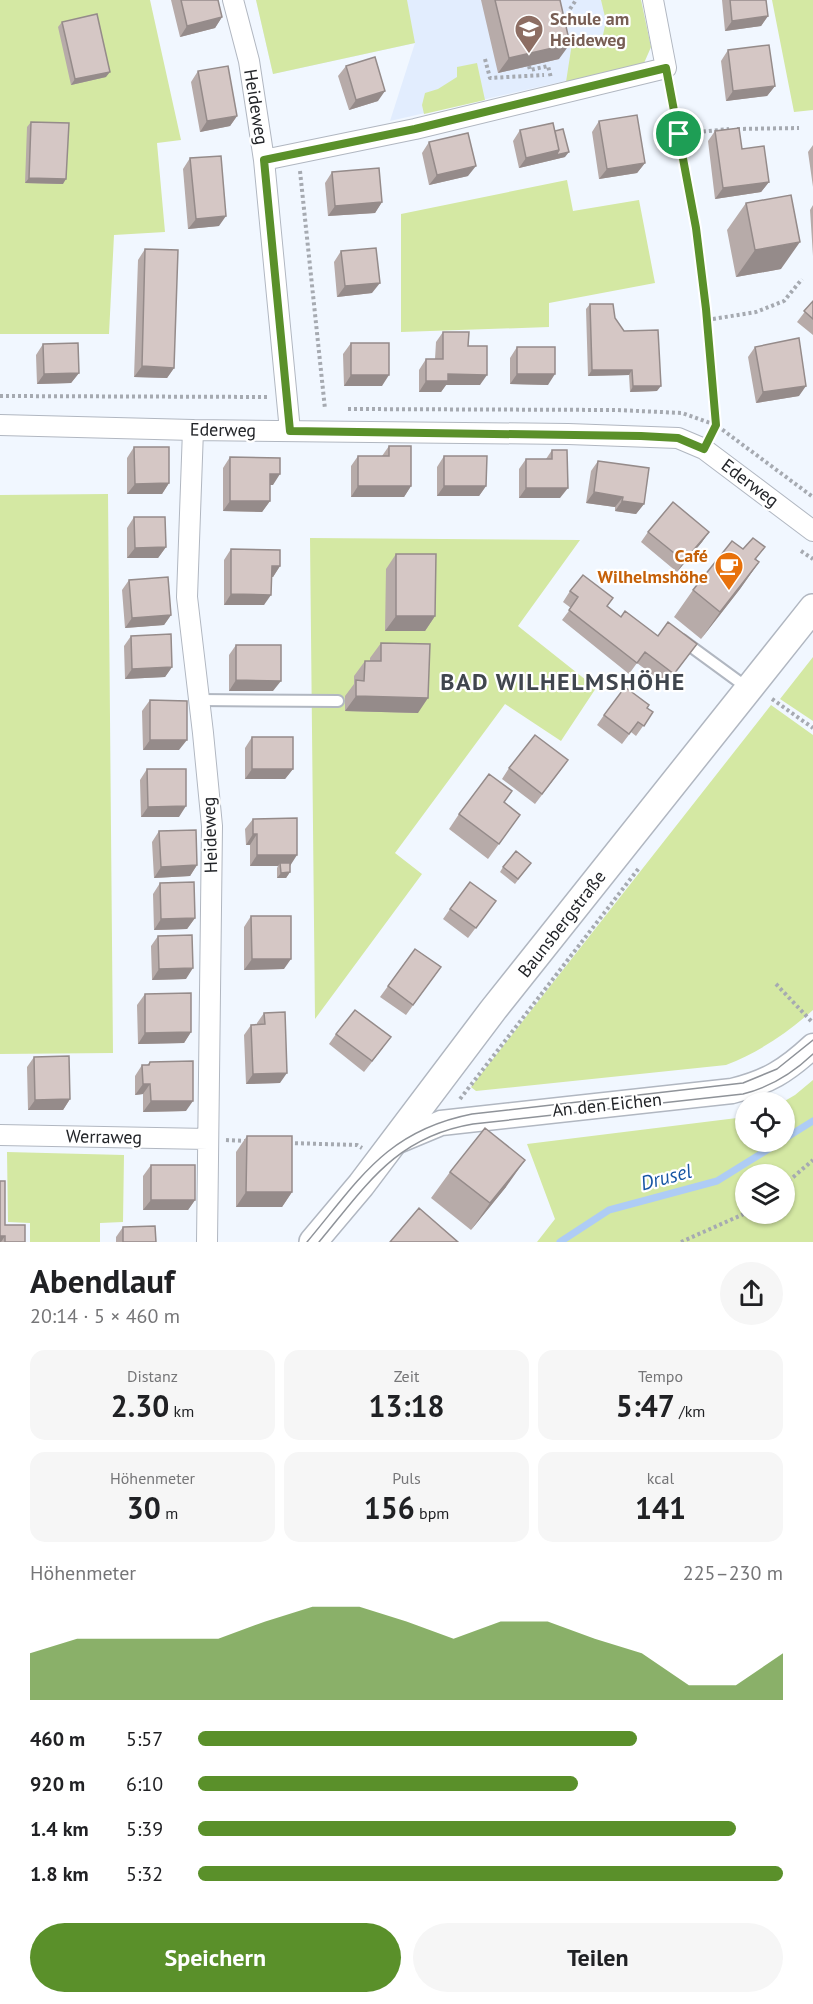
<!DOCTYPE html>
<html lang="de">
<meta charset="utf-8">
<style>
body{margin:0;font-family:"PT Sans",sans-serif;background:#f6f6f6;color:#202124;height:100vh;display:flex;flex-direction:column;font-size:22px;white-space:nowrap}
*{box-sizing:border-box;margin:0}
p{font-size:20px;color:#757577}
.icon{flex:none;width:33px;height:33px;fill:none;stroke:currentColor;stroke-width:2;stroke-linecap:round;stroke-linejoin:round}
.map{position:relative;height:1242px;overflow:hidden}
.drawer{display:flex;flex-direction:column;background:#fff;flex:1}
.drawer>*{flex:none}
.tools{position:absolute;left:735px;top:1092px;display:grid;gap:12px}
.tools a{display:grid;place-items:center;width:60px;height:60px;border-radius:50%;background:#fff;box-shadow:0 2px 4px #0004;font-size:30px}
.pin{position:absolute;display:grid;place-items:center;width:51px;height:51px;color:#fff;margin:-26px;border:3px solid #fff;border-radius:50%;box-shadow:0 2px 6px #0007}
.round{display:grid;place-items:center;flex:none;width:63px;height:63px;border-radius:32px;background:#f6f6f6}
.summary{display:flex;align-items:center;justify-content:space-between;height:102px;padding:0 30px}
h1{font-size:33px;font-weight:700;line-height:45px}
.stats{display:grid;grid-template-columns:repeat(3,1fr);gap:9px;height:102px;padding:6px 30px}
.stats div{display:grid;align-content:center;border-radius:15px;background:#f6f6f6;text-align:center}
.stats b{font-size:30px;font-weight:700}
.stats small{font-size:16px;font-weight:400}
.stats p{font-size:16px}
.chart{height:168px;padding:12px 30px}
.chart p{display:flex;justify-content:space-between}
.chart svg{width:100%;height:108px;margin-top:6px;fill:#5a902a;opacity:.7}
.primary-button{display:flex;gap:12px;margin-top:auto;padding:12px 30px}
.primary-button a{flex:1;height:69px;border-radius:36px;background:#5a902a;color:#fff;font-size:24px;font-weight:700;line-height:69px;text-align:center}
.primary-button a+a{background:#f6f6f6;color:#202124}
ul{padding:0 30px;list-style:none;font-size:20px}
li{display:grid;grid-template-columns:96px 72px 1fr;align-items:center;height:45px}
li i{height:15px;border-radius:8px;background:#5a902a}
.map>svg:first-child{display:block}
.built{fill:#e2edfe}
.green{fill:#d4e8a3;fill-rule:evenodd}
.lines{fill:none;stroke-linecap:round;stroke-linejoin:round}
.stream{stroke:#aeccf5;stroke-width:7}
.service-casing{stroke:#b1b7c1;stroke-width:14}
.minor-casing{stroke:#b1b7c1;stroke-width:22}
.tertiary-casing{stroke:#b1b7c1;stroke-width:27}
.secondary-casing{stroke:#b1b7c1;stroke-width:30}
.path{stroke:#a6aab1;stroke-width:4;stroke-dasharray:3 3;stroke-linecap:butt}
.service{stroke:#fff;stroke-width:10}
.minor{stroke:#fff;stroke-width:20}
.tertiary{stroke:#fff;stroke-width:24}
.secondary{stroke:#fff;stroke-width:27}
.tram{stroke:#8f9399;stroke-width:1.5}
.wall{fill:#b7aba9}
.shaded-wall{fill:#958b8a}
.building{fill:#d5c7c5;stroke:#958b8a;stroke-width:1.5}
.route-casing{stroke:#fff;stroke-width:12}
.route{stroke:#5a902a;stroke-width:8}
.labels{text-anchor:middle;stroke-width:4.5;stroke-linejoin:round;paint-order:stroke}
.education-label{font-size:18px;font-weight:bold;fill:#785e54;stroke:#fff;text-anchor:start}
.street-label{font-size:18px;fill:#222428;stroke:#fff}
.food-label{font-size:18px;font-weight:bold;fill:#c56008;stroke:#fff;text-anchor:end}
.water-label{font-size:20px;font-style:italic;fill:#1655a3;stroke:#fff}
.district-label{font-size:24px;font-weight:bold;letter-spacing:1.5px;fill:#40464e;stroke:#fff}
</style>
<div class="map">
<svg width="813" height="1242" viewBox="0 0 813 1242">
<rect width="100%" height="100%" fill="#f1f7ff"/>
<path class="built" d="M256 0H641L651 47 644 63 390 121 415 43 273 74Z"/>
<path class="green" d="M0 0H150L181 140 157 143 165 232 114 235 109 334H0Z
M256 0H407L415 43 273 74Z
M601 0H641L651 47 644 63 566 82 572 43 600 49 606 21Z
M772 0H813V110L794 112Z
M477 63 485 100 424 114 422 105 425 93 438 89 457 77V67Z
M567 180 573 211 639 200 655 283 549 303V327L401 332V214Z
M108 494 113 1053 0 1054V495Z
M310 538 580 540 518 626 596 688 561 741 505 704 395 853 422 874 315 1019Z
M813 657V721L780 699Z
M771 705 813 735V1010C786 1034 759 1052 726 1065L476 1091 471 1087Z
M813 1080V1242H537L555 1219 527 1144 745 1117 746 1142H784V1102H783L795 1095ZM746 1174H784V1214H746Z
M7 1152 124 1155 123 1222 100 1223V1242H30V1223L8 1222Z"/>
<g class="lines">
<path class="stream" d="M784 1139 813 1121
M560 1242 609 1210 717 1181 780 1142"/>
<g class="service-casing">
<path id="service" d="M682 640 749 689
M199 700 338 701"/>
</g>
<g class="minor-casing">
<path id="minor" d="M233 0 249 61 264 160 290 431
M264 160 415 129 666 68 653 0
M0 425 193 430 568 434 678 438 704 449 813 531
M193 430 187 597 203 733 212 826 207 1242
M0 1135 208 1139"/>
</g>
<g class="tertiary-casing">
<path id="tertiary" d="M393 1143 441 1123 732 1091C768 1082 786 1071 813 1046"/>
</g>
<g class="secondary-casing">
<path id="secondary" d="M313 1242 361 1185 493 1010 813 608"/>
</g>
<path class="path" d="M570 9 576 0
M485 59 490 78 544 75
M529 66 530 70 548 66 551 78
M669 87 696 228 706 309 716 425 712 432
M737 129 799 128
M679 134 729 129
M300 171 325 409
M707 320 756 312 784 301 802 279
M0 396 268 397
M348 409 617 410 682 413 716 425 813 497
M801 551 813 559
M772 699 813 728
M776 984 813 1023
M460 1099 639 868
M226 1140 246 1141
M289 1143 357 1145 362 1148
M784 1185 813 1160
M681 1242 746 1213"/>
<use href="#service" class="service"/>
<use href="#minor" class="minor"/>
<use href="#tertiary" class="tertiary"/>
<use href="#secondary" class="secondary"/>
<path class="tram" d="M307 1242C359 1180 386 1131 472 1114L743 1083 777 1069 813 1040
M319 1242C366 1186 395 1137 473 1124L743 1094C771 1087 792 1074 813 1054"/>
</g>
<path class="wall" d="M171 0H218L222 17 215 28 180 37Z
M481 0H560L559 59 498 73Z
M722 0H766L768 16 761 26 725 31Z
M62 22 106 77 71 85 58 27Z
M728 50 775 86 767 96 726 101 721 61Z
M346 66 378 101 349 110 338 76Z
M198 71 237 116 230 126 200 132 191 82Z
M599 121 645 163 637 173 599 179 592 132Z
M31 122 63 184 25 183 27 127Z
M520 130 555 131 565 157 519 168 513 141Z
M715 131 742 149 769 182 761 192 715 199 708 141Z
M429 142 468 176 429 185 422 153Z
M813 145V187L808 152Z
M190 158 219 226 188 229 183 169Z
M332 172 382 202 375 213 328 216 325 183Z
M746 203 781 269 736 277 727 230Z
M813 205V256L810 210Z
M145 249 174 368 167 378 134 377 138 260Z
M341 251 372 293 337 297 334 262Z
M813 301V335L797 322Z
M590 304 615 318 657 391 630 392 629 375 588 376 586 309Z
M443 332 468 346 480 385H446L441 392H419V370L426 359H435L436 342Z
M351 343 382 386H344L343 354Z
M43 344 79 373 71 383 37 384 36 355Z
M517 347 548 385 510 384V358Z
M755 347 799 396 756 403 748 357Z
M389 446 411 486 404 497H351V466L358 456H382Z
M134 447 169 483 162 494H127V458Z
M552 450 560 498H519V469L526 459H546Z
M444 456 486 486 479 496H437V467Z
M230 457 273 485H270V501L262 512 223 511V468Z
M598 461 644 504 636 514 615 511V507L586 503 591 471Z
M134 517 166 547 158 558H127V528Z
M648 532H709L702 542 677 572 641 542Z
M765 547 756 559 759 562 740 589 701 639 674 617 693 590 743 549Z
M231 549 280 566 273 577H272L264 605H224V560Z
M396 554 435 616 425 631H385L386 569Z
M129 580 171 615 164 625 125 628 122 590Z
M570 591 613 598 607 606 621 617 658 636 697 644 666 685 637 663 629 674 562 620 571 608 563 602Z
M131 636 172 667 165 677 125 679 124 646Z
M381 643 418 713 345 711V696L354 684V676L365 661H370V658Z
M236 645 273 691H229V655Z
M150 700 179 750H143L142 711Z
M647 708 653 712 636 736 631 732 622 744 597 725 604 715Z
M252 737 293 769 285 779H245V748Z
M509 768 561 770 535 804 502 779Z
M147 769 179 817H141L140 780Z
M459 814 520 815 488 859 449 829Z
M253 819 290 866V872L286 878H277V868L278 866H250V845H246L245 829Z
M159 831 197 865 190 876 154 878 152 842Z
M531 863 515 884 500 872 503 867Z
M160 883 195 918 187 929 154 930 153 894Z
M496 901 468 938 443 919 450 909Z
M251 916 284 969 244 970V927Z
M158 936 186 979 152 980 151 946Z
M415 949 441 967 406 1015 380 997Z
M145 994 191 1032 184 1043 138 1044 137 1005Z
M264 1013 280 1083 246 1084 244 1035 251 1025H257V1023Z
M336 1034 383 1048 364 1072 329 1044Z
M34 1057 70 1099 63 1110H28L27 1067Z
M150 1062 186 1111 143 1112V1094L135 1095V1076L142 1065H147Z
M247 1136 292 1192 282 1207H236V1152Z
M151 1165 195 1200 188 1210H143V1176Z
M450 1172 506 1187 471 1230 431 1198Z
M5 1225 25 1242H0Z
M123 1227 156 1242H116V1237Z"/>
<path class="shaded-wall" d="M768 16 761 26 725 31 732 21Z
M222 17 215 28 180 37 187 26Z
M570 44 559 59 498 73 509 58Z
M110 72 106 77 71 85 75 79Z
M775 86 767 96 726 101 733 91Z
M385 91 378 101 349 110 356 100Z
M237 116 230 126 200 132 207 121Z
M559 150 569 152 565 157 519 168 526 158Z
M645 163 637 173 599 179 607 169Z
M476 166 468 176 429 185 437 175Z
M29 178 66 179 63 184 25 183Z
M769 182 761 192 715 199 723 188Z
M382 202 375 213 328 216 335 206Z
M226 216 219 226 188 229 196 219Z
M800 242 781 269 736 277 755 250Z
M380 283 372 293 337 297 345 286Z
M142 366 174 368 167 378 134 377Z
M592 370H632L629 375 588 376Z
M79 373 71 383 37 384 44 374Z
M448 374 487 375 480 385H446L441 392H419L426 381Z
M517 374H555L548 385 510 384Z
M351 375H389L382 386H344Z
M633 386H661L657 391 630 392Z
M806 386 799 396 756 403 763 392Z
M270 474H280L273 485H263Z
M169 483 162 494H127L135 484Z
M358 486H411L404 497H351Z
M444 486H486L479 496H437Z
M526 488H568L560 498H519Z
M594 492 623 497 615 507 586 503Z
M230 501H270L262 512 223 511Z
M622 501 644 504 636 514 615 511Z
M709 532 702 542 677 572 684 561Z
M166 547 158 558H127L135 548Z
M759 562 740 589 701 639 720 612Z
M272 566H280L273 577H264Z
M231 594 271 595 264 605H224Z
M171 615 164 625 125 628 132 618Z
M396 616H435L425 631H385Z
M172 667 165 677 125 679 132 669Z
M236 680 281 681 273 691H229Z
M356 696 428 698 418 713 345 711Z
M150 740H187L179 750H143Z
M252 769H293L285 779H245Z
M186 806 179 817H141L148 807Z
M253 834H257L250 845H246Z
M257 855H297L290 866 280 863 278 866H250Z
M197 865 190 876 154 878 161 867Z
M290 872 286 878H277L281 873Z
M195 918 187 929 154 930 161 919Z
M252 959H291L284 969 244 970Z
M193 968 186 979 152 980 159 969Z
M191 1032 184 1043 138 1044 145 1033Z
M287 1073 280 1083 246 1084 253 1074Z
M143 1084H150L143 1094 135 1095Z
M70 1099 63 1110H28L35 1100Z
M151 1101H193L186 1111 143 1112Z
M525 1160 506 1187 471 1230 490 1203Z
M246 1192H292L282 1207H236Z
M151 1200H195L188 1210H143Z
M0 1236H5L1 1242H0Z"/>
<path class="building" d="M181 0H218L222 17 187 26Z
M495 0H560L570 44 509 58Z
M730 0H766L768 16 732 21Z
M97 14 110 72 75 79 62 22Z
M769 45 775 86 733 91 728 50Z
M375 57 385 91 356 100 346 66Z
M228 66 237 116 207 121 198 71Z
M637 115 645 163 607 169 599 121Z
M31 122 69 123 66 179 29 178Z
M553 123 559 150 526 158 520 130Z
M739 128 742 149 764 146 769 182 723 188 715 131Z
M563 129 569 152 556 155 559 150 555 131Z
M468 133 476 166 437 175 429 142Z
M221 156 226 216 196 219 190 158Z
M379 168 382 202 335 206 332 172Z
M791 195 800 242 755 250 746 203Z
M376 248 380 283 345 286 341 251Z
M145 249 178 250 174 368 142 366Z
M813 301V319L804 311Z
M590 304H613L615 318 624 331 658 330 661 386H633L632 370H592Z
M443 332H469L468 346H487V375L448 374V381H426V359H443Z
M799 338 806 386 763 392 755 347Z
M78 343 79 373 44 374 43 344Z
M351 343H389V375H351Z
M517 347H555V374H517Z
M389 446H411V486H358V456H389Z
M134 447H169V483L135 484Z
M552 450H567L568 488H526V459H552Z
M444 456H487L486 486H444Z
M230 457 280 458V474H270V501H230Z
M598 461 649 468 644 504 622 501 623 497 594 492Z
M673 502 709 532 684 561 648 532Z
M134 517H165L166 547 135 548Z
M753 538 765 547 755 559 759 562 720 612 693 590 732 541 743 549Z
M231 549 280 550V566H272L271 595 231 594Z
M396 554H436L435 616H396Z
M583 575 613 598 607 606 621 617 625 611 658 636 668 622 697 644 674 674 645 652 637 663 569 610 578 597 570 591Z
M168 577 171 615 132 618 129 580Z
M171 634 172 667 132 669 131 636Z
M381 643 430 644 428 698 356 696V680L364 681 365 661H381Z
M236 645H281V681L236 680Z
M625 687 649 705 647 708 653 712 644 726 638 722 629 734 604 715Z
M150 700 187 701V740H150Z
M535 735 568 760 542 794 509 768Z
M252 737H293V769H252Z
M147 769H186V806L148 807Z
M489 774 512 791 504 802 520 815 499 844 459 814Z
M297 818V855H257V834H253V819Z
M196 830 197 865 161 867 159 831Z
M516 851 531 863 518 879 503 867Z
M280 863H290V872L281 873Z
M194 882 195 918 161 919 160 883Z
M470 882 496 901 476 928 450 909Z
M251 916H291V959H252Z
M192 935 193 968 159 969 158 936Z
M415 949 441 967 413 1005 388 986Z
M191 993V1032L145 1033V994Z
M355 1010 391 1037 372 1061 336 1034Z
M285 1012 287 1073 253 1074 251 1025 265 1024 264 1013Z
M69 1056 70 1099 35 1100 34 1057Z
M193 1061V1101H151L150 1084H143L142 1065H149L150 1062Z
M485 1128 525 1160 490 1203 450 1172Z
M247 1136H292V1192H246Z
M151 1165H195V1200H151Z
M0 1181H5V1225H25V1242H5V1236H0Z
M419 1208 458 1242H390Z
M155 1226 156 1242H123V1227Z"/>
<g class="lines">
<g class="route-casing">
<path id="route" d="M666 68 696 228 706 309 716 425 704 449 678 438 641 436 290 431 264 160 415 129Z"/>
</g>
<use href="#route" class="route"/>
</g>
<defs>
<g id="school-pin" transform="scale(1.5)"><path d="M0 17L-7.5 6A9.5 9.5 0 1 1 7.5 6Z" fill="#8d6e63" stroke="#fff"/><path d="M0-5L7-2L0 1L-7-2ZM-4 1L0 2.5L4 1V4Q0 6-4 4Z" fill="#fff"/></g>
<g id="cafe-pin" transform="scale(1.5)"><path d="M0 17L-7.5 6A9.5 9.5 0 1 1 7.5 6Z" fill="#e8710a" stroke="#fff"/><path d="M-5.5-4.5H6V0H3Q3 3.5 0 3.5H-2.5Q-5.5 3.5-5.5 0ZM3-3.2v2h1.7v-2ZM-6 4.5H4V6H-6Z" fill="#fff"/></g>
</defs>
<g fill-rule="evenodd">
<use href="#school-pin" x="529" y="29"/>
<use href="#cafe-pin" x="729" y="566"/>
</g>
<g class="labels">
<g class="education-label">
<text x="550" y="25">Schule am<tspan x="550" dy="21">Heideweg</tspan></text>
</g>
<g class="street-label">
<text transform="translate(256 107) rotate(81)" y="6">Heideweg</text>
<text transform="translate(223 430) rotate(1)" y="6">Ederweg</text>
<text transform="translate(750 483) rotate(37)" y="6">Ederweg</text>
<text transform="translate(210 835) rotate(-92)" y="6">Heideweg</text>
<text transform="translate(562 924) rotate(-52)" y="6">Baunsbergstraße</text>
<text transform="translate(607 1105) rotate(-6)" y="6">An den Eichen</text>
<text transform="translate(104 1137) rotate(1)" y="6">Werraweg</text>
</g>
<g class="food-label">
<text x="708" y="562">Café<tspan x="708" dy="21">Wilhelmshöhe</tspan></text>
</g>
<g class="water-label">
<text transform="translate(666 1177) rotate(-15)" y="7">Drusel</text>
</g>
<g class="district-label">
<text x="563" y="690">BAD WILHELMSHÖHE</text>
</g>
</g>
</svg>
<div class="tools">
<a><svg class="icon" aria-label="locate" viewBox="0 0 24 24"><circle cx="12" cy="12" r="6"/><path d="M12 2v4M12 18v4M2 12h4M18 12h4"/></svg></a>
<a><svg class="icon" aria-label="layers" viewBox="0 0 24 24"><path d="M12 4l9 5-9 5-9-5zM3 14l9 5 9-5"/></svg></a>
</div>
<div class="pin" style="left:679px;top:134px;background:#1e9e55"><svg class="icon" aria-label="arrive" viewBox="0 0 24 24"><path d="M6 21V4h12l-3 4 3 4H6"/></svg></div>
</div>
<section class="drawer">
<div class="summary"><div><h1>Abendlauf</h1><p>20:14 · 5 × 460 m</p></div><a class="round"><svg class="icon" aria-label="share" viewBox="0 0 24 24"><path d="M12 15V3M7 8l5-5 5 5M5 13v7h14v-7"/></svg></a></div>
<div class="stats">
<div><p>Distanz</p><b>2.30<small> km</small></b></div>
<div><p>Zeit</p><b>13:18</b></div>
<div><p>Tempo</p><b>5:47<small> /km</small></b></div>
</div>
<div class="stats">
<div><p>Höhenmeter</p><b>30<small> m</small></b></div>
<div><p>Puls</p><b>156<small> bpm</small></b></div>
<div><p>kcal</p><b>141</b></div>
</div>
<div class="chart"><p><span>Höhenmeter</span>225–230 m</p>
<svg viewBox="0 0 160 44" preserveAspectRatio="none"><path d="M0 44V25L10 19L20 19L30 19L40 19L50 12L60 6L70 6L80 12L90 19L100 12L110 12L120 19L130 25L140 38L150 38L160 25V44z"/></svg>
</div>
<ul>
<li><b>460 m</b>5:57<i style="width:75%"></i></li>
<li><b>920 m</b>6:10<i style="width:65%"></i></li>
<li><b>1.4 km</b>5:39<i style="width:92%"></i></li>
<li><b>1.8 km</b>5:32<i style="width:100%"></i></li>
</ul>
<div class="primary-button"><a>Speichern</a><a>Teilen</a></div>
</section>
